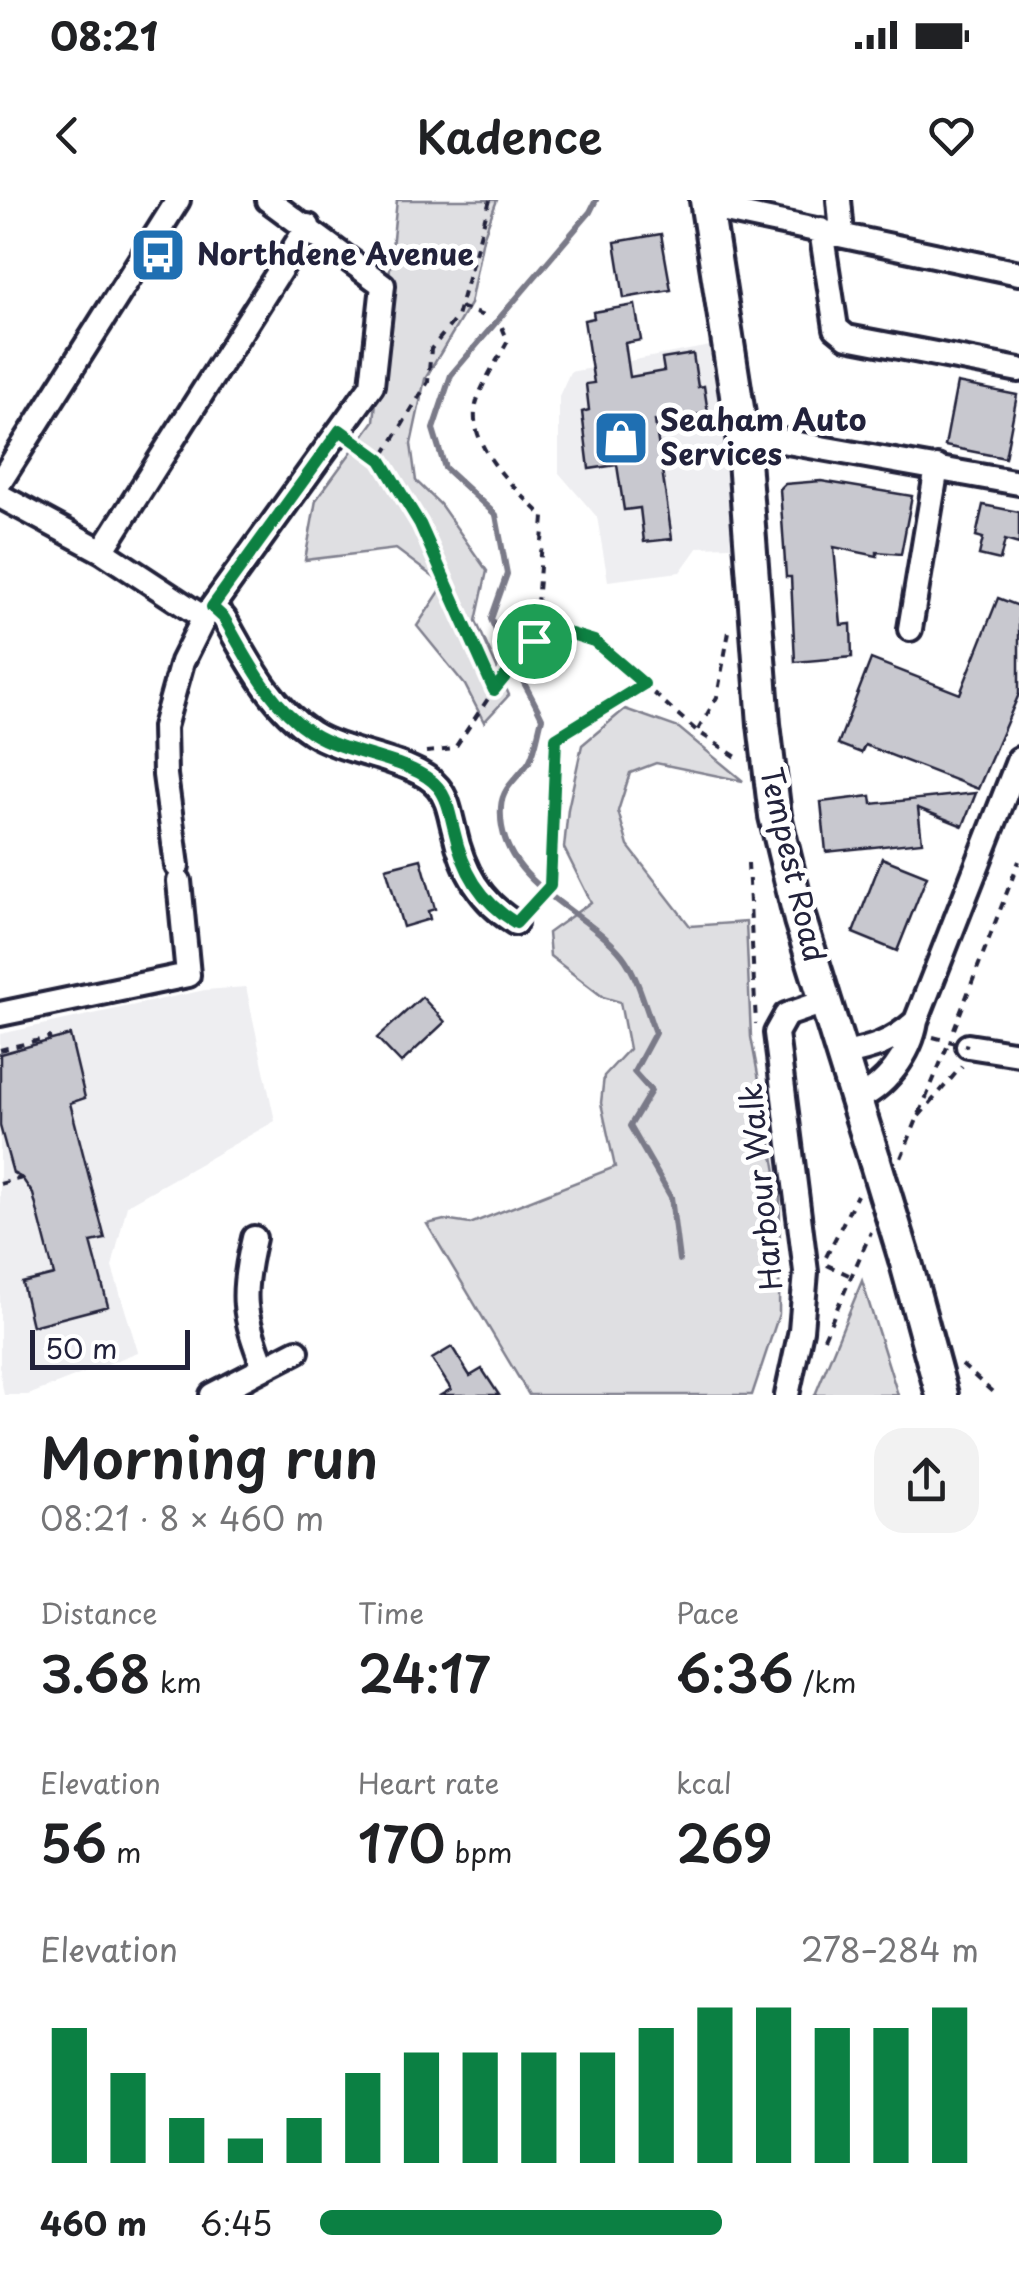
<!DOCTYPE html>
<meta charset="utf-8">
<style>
body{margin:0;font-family:"Playpen Sans",sans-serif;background:#f2f2f2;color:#202124;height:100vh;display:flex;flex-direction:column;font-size:38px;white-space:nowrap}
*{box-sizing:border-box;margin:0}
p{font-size:32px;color:#757577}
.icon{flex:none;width:55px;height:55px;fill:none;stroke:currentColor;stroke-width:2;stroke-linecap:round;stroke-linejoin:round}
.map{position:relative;height:1195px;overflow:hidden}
.side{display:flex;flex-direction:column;background:#fff;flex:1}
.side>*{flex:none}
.scale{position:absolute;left:30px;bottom:25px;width:160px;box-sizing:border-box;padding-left:10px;border:5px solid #22223b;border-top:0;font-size:28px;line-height:35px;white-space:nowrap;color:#22223b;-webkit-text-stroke:8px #fff;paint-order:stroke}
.pin{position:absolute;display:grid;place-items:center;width:85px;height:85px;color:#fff;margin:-42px;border:5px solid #fff;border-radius:50%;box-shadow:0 2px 10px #0007}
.round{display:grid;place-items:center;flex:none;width:105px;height:105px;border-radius:30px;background:#f2f2f2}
.head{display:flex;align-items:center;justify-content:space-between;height:170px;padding:0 40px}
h1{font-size:55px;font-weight:600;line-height:75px}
.stats{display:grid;grid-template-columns:repeat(3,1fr);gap:15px;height:170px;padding:10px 40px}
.stats div{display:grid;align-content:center}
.stats b{font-size:50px;font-weight:600}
.stats small{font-size:28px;font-weight:400}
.stats p{font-size:28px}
.chart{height:280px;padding:20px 40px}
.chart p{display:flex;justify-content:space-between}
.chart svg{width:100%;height:180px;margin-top:10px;stroke:#0b8043;stroke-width:6}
ul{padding:0 40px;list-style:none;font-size:32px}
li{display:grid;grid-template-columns:160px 120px 1fr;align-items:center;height:75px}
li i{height:25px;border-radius:12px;background:#0b8043}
.status{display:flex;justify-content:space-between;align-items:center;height:70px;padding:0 50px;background:#fff;direction:ltr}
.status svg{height:28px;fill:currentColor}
header{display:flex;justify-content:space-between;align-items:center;height:130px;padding:0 40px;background:#fff;font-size:45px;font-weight:600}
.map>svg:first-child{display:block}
.built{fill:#eeeef1}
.green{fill:#dfdfe2;stroke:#80808e;stroke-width:2.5}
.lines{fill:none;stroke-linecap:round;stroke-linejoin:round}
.stream{stroke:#7a7a88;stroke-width:6}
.building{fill:#c8c8cf;stroke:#22223b;stroke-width:2.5}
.minor-casing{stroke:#22223b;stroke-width:30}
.major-casing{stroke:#22223b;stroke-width:38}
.path{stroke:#22223b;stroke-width:4;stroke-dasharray:8 8;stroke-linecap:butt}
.minor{stroke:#fff;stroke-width:22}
.major{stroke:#fff;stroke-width:30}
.major-bridge-casing{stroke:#22223b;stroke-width:38;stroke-linecap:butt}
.path-bridge{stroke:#22223b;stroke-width:4;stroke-dasharray:8 8;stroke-linecap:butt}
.major-bridge{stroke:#fff;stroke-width:30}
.route-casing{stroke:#fff;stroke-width:20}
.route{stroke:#0b8043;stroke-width:12}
.labels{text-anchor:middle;stroke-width:10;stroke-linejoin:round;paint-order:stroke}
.poi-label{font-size:30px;font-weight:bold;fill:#22223b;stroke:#fff;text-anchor:start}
.street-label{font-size:30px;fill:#22223b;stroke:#fff}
</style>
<div class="status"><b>08:21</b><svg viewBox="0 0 49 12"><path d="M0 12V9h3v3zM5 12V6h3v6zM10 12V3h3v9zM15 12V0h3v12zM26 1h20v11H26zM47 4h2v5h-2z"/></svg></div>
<header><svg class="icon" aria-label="back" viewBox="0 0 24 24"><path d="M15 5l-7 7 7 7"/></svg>Kadence<svg class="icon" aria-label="heart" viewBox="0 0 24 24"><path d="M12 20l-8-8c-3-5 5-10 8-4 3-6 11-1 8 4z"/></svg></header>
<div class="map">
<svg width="1019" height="1195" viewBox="0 0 1019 1195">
<rect width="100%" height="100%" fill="#fff"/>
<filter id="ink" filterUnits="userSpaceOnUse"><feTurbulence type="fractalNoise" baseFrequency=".01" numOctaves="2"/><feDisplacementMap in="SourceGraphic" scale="20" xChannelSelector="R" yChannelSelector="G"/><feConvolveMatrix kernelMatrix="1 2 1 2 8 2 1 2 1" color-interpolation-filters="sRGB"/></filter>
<g filter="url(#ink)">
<path class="built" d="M710 146 726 261 731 346 698 347 680 372 608 381 597 317 559 273V196L570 172Z
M246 787 275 921 127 1005 112 1067 138 1152 28 1195H4L0 1173V834L205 790Z"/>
<path class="green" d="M397 0H497L483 38 470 104 425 179 411 244 416 281 440 304 487 371 476 421 509 495 484 522 465 485 417 426 444 385 396 349 305 360 316 300 374 221Z
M625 509 679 528 743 581 656 563 630 573 618 611 628 646 690 726 746 722 751 837 780 993 779 1114 752 1195H529L427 1024 444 1020 470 1024 615 967 601 903 604 876 629 849 620 802 603 797 550 756 548 733 591 702 564 648 568 609 582 545Z
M862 1081 898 1195H815Z"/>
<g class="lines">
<path class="stream" d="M596 0 590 12 451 175 433 229 445 268 496 315 507 374 491 419C506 455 526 483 542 518 538 532 536 550 529 562 519 577 502 587 501 607 496 682 584 708 622 755 638 775 646 810 655 833L634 872 651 891 630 926 671 997 679 1060"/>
</g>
<path class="building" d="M661 34 671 90 624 98 615 42Z
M635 105 641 140 625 143 630 177 664 171 662 159 693 154 698 187 704 186 708 213 655 221 672 339 644 342 640 308 624 310 617 265 589 269 582 212 589 210 586 184 594 183 584 120 594 118 593 112Z
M957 183 1017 195 1005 258 945 246Z
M821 281 912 296 901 354 877 352V356L834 347 841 425 851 424 852 457 795 462 791 377H786L780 289 785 284Z
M983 305 1019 312V344L1005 340 1000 360 979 355 983 338 976 336Z
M998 398 1019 406V494L978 589 865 545 861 553 838 544 871 459 960 494Z
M976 593 963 626 918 608 922 642 826 652 821 602 871 596 872 604Z
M882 658 927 676 897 751 853 733Z
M421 659 435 709 428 711 430 719 403 727 386 668Z
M422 797 445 822 401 863 377 838Z
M70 835 85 898 70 903 105 1039 91 1042 108 1106 32 1126 22 1083 54 1075 33 994 22 978 13 973 0 926V854Z
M452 1147 470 1176 482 1169 499 1195H441L451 1189 432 1159Z"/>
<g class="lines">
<g class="minor-casing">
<path id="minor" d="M839 0 842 34
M707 7 1019 73
M821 30 836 128 847 137 1019 170
M742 234 1019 283
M0 282 178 0
M0 296 102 351 204 418
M102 351 308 26
M212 407 224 418C248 460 270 506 312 533 347 555 415 559 438 587 448 599 450 615 454 630 463 671 480 701 515 723
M910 429 937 267
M177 666 165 575 164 527 182 462 204 418 372 185 383 85 268 0
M0 814 188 775 179 681
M968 846 1019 854
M840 855C871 849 892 843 916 821
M854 900C885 889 911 853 916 821L1019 559
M254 1038C240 1096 243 1114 264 1168
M212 1195 297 1151
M787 1195 801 1130 806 1072 776 833 786 815 824 802"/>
</g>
<g class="major-casing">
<path id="major" d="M706 0 742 234 764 524 775 616 800 720 875 961
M906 1063 942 1195"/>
</g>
<path class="path" d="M490 0 457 117 431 149 428 182 381 260 419 324 494 490
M460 107 489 118
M502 127 508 141C498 159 485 178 478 198 461 243 516 289 544 317L534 441
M356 242 381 260
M698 530 717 497 730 426
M426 552 454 549 494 490 534 441 568 433 594 441 697 531 741 560
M748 663 756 824
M529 708 550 686 557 538 644 485
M954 829 1019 661
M0 850 51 837
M919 916 962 866
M901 958 947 847
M0 984 22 978
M826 1057 857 995
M827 1065 851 1076
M824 1138 871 1032
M962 1165 996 1195"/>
<use href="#minor" class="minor"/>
<use href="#major" class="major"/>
<g class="major-bridge-casing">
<path id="major-bridge" d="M875 961 906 1063"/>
</g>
<path class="path-bridge" d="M933 837 968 846"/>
<use href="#major-bridge" class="major-bridge"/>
</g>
</g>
<g class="lines" filter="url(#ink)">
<g class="route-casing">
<path id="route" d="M340 230 381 260 420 324 494 490 534 441 568 433 594 441 644 484 556 538 550 686 516 723C480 701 463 671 454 630 450 615 448 599 438 587 415 559 346 555 312 533 270 506 248 460 224 418L212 407Z"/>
</g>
<use href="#route" class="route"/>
</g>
<defs>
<g id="bus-square" transform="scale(2.875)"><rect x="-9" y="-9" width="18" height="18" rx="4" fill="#1f6fb2" stroke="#fff"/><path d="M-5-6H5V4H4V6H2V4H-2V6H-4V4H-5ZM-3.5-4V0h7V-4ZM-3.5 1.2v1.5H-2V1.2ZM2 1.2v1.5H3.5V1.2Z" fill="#fff"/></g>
<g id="shop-square" transform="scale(2.875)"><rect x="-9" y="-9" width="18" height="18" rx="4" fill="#1f6fb2" stroke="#fff"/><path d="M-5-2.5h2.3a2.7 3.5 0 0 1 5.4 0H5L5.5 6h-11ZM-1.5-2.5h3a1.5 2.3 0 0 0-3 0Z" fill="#fff"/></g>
</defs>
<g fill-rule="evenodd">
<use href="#bus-square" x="158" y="55"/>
<use href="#shop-square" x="621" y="238"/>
</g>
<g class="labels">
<g class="poi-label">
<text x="197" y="65">Northdene Avenue</text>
<text x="660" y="231">Seaham Auto<tspan x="660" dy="34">Services</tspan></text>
</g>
<g class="street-label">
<text transform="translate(792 665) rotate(77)" y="10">Tempest Road</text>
<text transform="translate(762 987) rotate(-96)" y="10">Harbour Walk</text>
</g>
</g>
</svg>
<div class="scale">50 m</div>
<div class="pin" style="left:534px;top:441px;background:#1e9e55"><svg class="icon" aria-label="arrive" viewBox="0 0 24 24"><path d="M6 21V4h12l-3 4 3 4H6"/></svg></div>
</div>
<section class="side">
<div class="head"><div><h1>Morning run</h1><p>08:21 · 8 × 460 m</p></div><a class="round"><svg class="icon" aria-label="share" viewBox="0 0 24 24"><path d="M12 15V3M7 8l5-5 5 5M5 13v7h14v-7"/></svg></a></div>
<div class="stats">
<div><p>Distance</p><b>3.68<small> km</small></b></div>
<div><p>Time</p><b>24:17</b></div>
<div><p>Pace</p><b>6:36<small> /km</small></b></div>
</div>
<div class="stats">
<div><p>Elevation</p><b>56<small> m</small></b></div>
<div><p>Heart rate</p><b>170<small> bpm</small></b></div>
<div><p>kcal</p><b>269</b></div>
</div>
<div class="chart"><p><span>Elevation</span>278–284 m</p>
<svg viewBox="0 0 160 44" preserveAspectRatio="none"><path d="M5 44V11M15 44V22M25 44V33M35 44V38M45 44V33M55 44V22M65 44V17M75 44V17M85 44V17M95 44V17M105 44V11M115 44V6M125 44V6M135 44V11M145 44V11M155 44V6"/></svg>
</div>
<ul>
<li><b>460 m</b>6:45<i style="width:61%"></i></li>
</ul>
</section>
